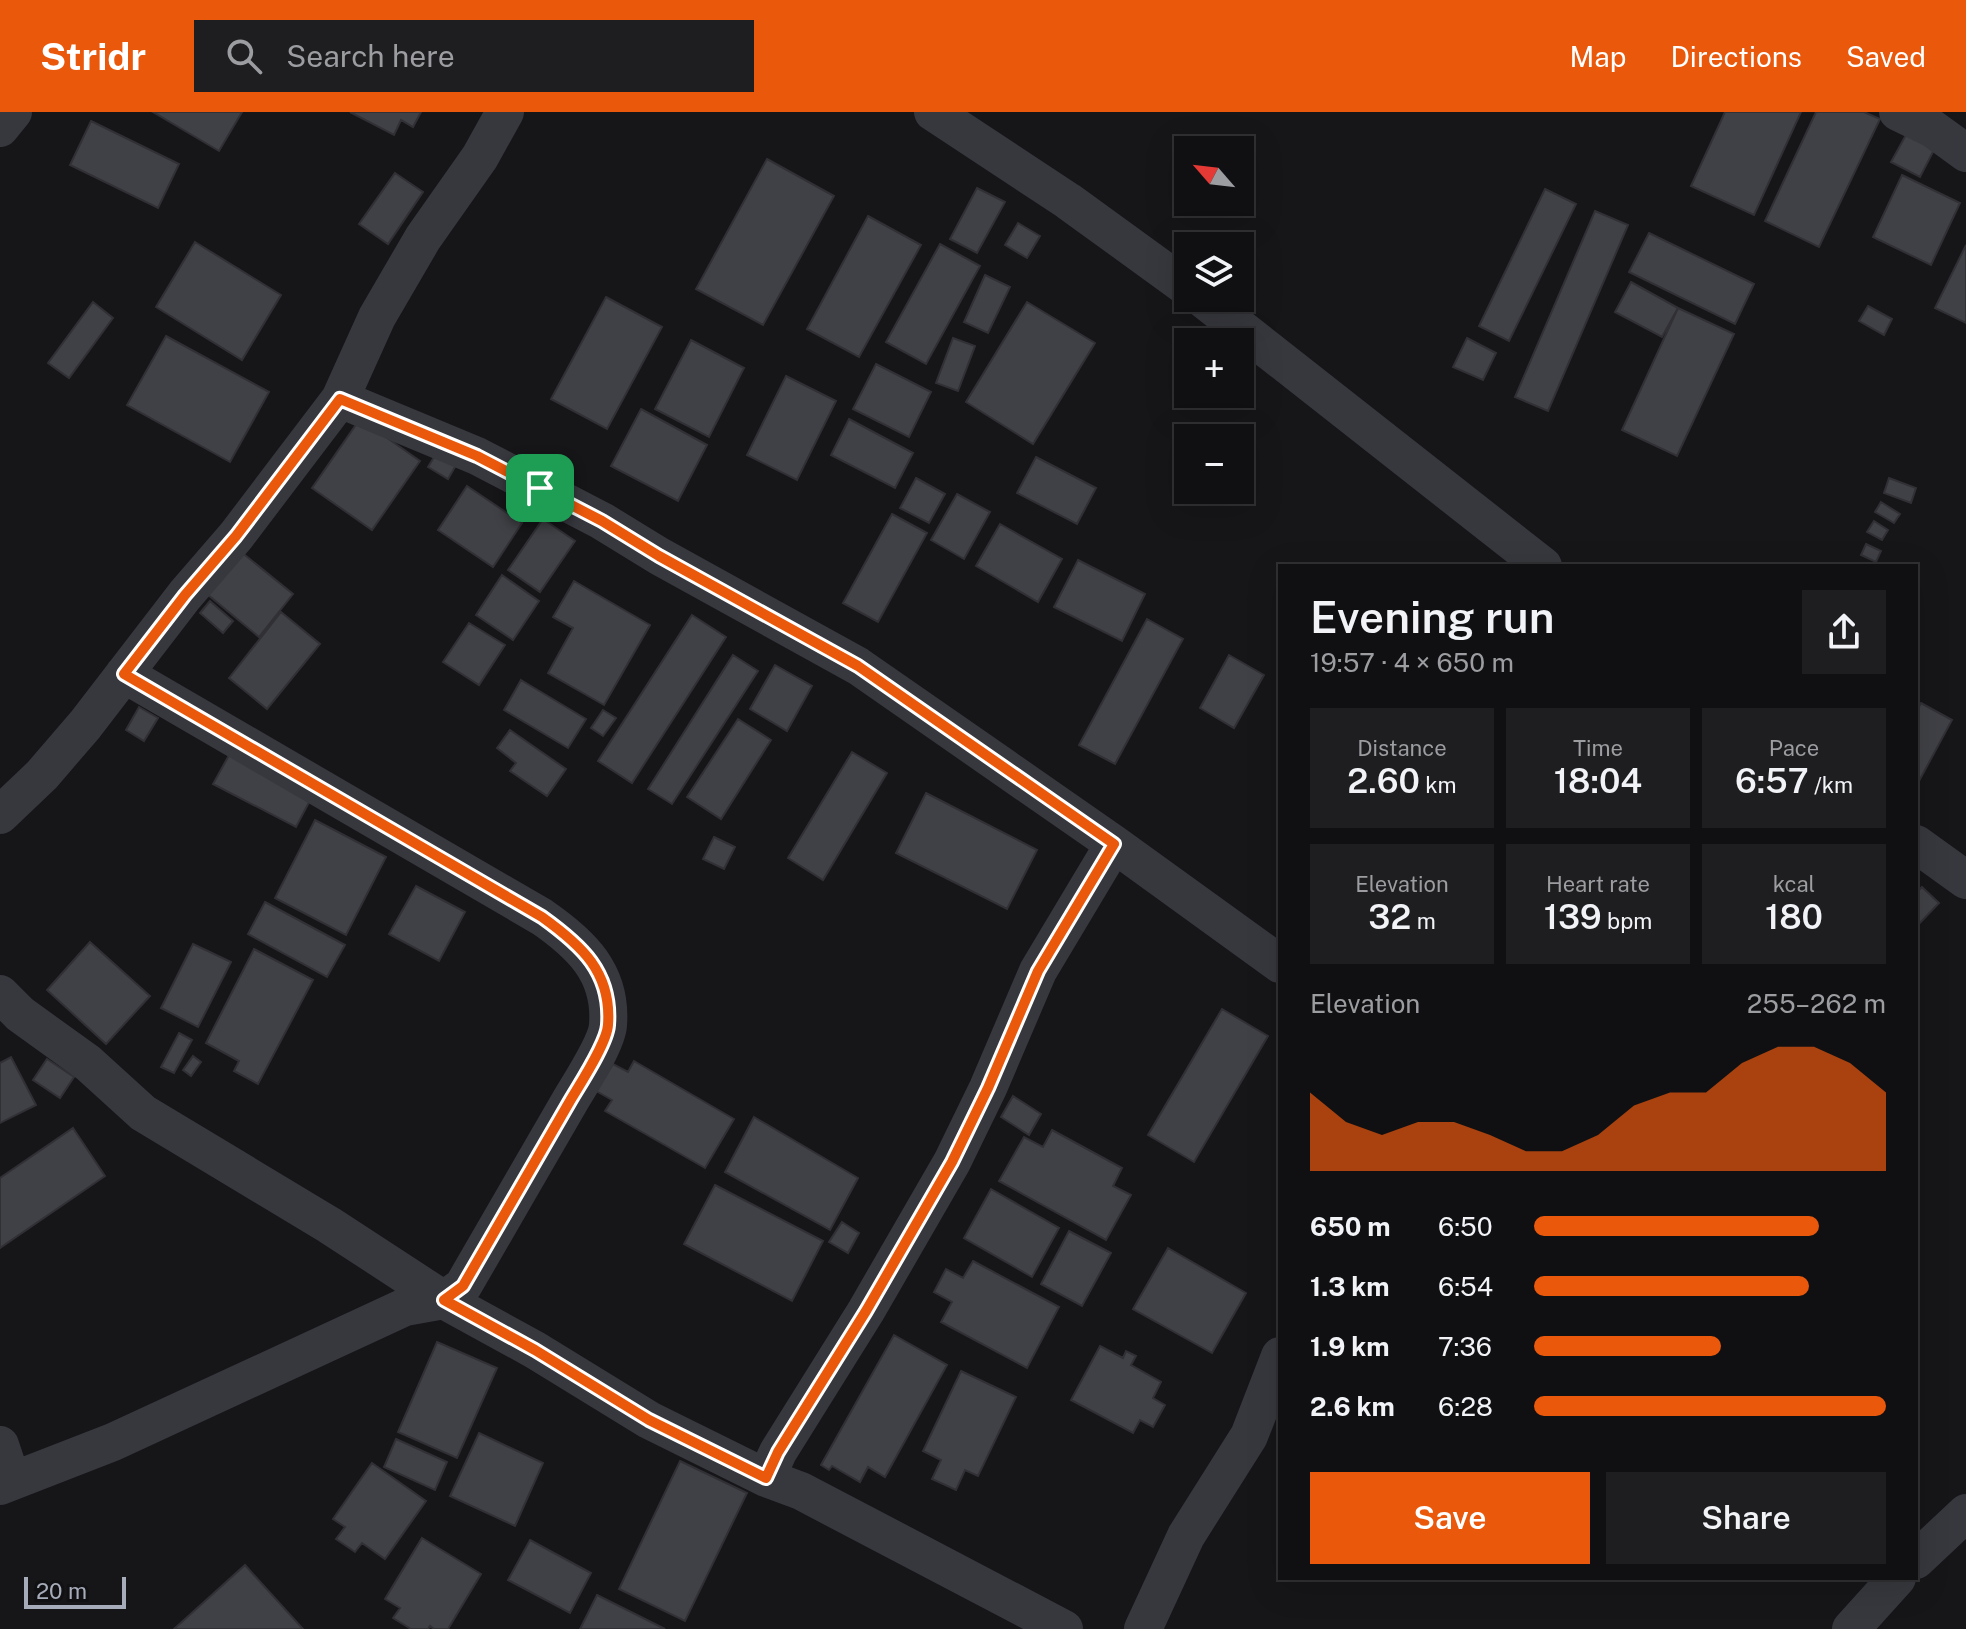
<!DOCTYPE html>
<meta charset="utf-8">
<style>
body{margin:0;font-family:"Public Sans",sans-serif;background:#1e1e21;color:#f1f3f6;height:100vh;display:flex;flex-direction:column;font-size:30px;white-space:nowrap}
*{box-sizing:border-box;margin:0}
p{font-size:26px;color:#9c9da0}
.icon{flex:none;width:44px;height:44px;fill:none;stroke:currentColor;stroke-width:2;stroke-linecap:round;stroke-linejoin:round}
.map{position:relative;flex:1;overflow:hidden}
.side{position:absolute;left:1278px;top:452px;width:640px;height:1016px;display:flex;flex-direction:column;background:#101013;border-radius:0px;box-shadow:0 8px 32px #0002,0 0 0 2px #303033}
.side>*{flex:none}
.needle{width:52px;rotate:298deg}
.fabs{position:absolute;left:1174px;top:24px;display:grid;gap:16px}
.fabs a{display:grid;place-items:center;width:80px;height:80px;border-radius:0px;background:#101013;box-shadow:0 8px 32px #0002,0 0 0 2px #303033;font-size:40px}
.scale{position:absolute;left:24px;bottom:20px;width:102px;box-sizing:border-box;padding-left:8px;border:4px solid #a7acba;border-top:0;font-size:22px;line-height:28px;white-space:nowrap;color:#a7acba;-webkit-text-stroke:6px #111114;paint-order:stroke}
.pin{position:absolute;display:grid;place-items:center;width:68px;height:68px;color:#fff;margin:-34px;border-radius:16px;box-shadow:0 4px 12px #0006}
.round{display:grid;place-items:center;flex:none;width:84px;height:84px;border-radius:0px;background:#1e1e21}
.overview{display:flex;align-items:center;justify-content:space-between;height:136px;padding:0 32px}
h1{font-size:44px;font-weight:600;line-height:60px}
.figures{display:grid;grid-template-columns:repeat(3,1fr);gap:12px;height:136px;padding:8px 32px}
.figures div{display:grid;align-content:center;border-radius:0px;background:#1e1e21;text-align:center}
.figures b{font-size:34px;font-weight:600}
.figures small{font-size:22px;font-weight:400}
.figures p{font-size:22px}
.chart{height:224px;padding:16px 32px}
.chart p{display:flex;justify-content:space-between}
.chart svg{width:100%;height:144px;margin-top:8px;fill:#ea580c;opacity:.7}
.cta{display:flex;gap:16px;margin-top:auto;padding:16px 32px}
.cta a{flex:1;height:92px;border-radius:0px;background:#ea580c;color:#fff;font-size:32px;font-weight:600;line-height:92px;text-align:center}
.cta a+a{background:#1e1e21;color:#f1f3f6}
ul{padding:0 32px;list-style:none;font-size:26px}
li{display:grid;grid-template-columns:128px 96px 1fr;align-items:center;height:60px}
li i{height:20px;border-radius:10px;background:#ea580c}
header{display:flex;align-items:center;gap:48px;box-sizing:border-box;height:112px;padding:0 40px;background:#ea580c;color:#fff}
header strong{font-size:38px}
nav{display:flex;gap:44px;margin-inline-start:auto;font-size:28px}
.search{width:560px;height:72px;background:#1e1e21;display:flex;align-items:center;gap:20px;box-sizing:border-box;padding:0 28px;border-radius:0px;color:#9c9da0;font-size:30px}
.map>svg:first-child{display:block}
.building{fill:#404146;stroke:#303035;stroke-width:2}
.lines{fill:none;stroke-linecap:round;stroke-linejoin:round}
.street{stroke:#37383e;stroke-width:38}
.route-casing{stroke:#fff;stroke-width:16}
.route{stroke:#ea580c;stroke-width:10}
</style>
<header>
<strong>Stridr</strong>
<div class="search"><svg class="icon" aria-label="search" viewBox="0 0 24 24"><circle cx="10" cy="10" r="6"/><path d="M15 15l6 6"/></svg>Search here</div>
<nav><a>Map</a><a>Directions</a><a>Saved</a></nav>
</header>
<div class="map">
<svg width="1966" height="1517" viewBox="0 0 1966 1517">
<rect width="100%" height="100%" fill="#161619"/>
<path class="building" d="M153 0H242L219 39Z
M350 0H421L413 15 401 8 394 23Z
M1725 0H1801L1754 103 1691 74Z
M1816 0H1864L1880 7 1819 135 1765 109Z
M91 9 179 52 158 96 70 53Z
M1907 21 1935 36 1920 65 1891 50Z
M767 47 834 84 763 213 696 177Z
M395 61 423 80 388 132 359 112Z
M1902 63 1960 91 1931 153 1873 125Z
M977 76 1005 90 977 141 950 127Z
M1545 77 1576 92 1509 229 1479 214Z
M1595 99 1628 113 1548 299 1515 285Z
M868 104 921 133 859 245 807 217Z
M1018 111 1040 124 1027 146 1005 133Z
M1649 121 1754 172 1735 212 1629 160Z
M195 130 281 183 242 248 156 195Z
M940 132 980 154 926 252 886 230Z
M1966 133V211L1935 196Z
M985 163 1010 175 988 221 964 210Z
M1631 170 1678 196 1662 225 1615 200Z
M606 185 662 215 607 317 551 287Z
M93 190 113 206 69 266 48 251Z
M1027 190 1095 231 1033 332 966 290Z
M1868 194 1892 207 1884 223 1859 209Z
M1678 196 1734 222 1677 344 1622 318Z
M166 224 269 280 230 350 127 293Z
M953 226 975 234 958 279 936 271Z
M1467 226 1496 241 1483 268 1453 255Z
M691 228 744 256 709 325 655 297Z
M876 252 931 280 909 325 853 297Z
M786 264 836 289 797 368 747 343Z
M641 297 707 333 678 389 611 354Z
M360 307 420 349 372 418 312 376Z
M849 307 913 341 895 376 831 343Z
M439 337 459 348 448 367 428 355Z
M1036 345 1096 376 1077 412 1017 381Z
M916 366 945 382 929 411 900 396Z
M1889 366 1916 376 1911 391 1884 381Z
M467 374 522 411 493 455 438 418Z
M957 382 990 400 964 447 931 428Z
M1881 390 1900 402 1894 411 1875 400Z
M892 402 927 421 878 510 843 491Z
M543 407 575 429 540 480 508 458Z
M1874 409 1888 418 1882 428 1867 420Z
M1000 412 1062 447 1038 490 976 454Z
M1866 432 1881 439 1876 450 1861 443Z
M235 435 293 482 259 525 201 477Z
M1078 448 1145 482 1122 529 1054 495Z
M502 463 539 489 513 528 476 503Z
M574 469 650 513 604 593 548 561 573 516 553 505Z
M210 489 233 509 223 521 200 501Z
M281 500 320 532 267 597 229 566Z
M692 503 726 525 632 671 598 649Z
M1147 507 1183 527 1115 652 1079 633Z
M469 511 505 533 479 573 443 550Z
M733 543 758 559 672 692 648 677Z
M1229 543 1264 563 1234 616 1200 596Z
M775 553 812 574 787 619 750 597Z
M521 568 586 607 568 636 504 598Z
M1921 591 1952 608 1918 671 1916 670V600Z
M139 595 158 606 144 629 126 618Z
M603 598 616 606 603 624 591 616Z
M738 607 771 628 721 707 687 685Z
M510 618 566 657 547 684 510 659 516 651 497 636Z
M233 636 315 679 296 715 213 672Z
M852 640 887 661 823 768 788 746Z
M926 681 1037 738 1007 797 896 741Z
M315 708 386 745 346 823 275 786Z
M714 725 735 735 724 757 703 747Z
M416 774 465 800 439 849 389 822Z
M1922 775 1939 791 1916 815V781Z
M265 790 345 833 327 865 248 822Z
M90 830 150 884 106 932 47 878Z
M193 832 231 850 198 915 161 896Z
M254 837 313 868 258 972 234 959 239 949 206 931Z
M1222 897 1268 924 1194 1050 1148 1023Z
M179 921 192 928 174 961 161 955Z
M193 944 201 950 191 964 183 958Z
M11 945 36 993 0 1011V951Z
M47 947 74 965 60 986 33 968Z
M634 949 734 1007 705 1056 605 999 612 988 596 979 613 952 628 960Z
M1013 984 1041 1002 1029 1023 1001 1005Z
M754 1005 858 1066 830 1118 725 1060Z
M73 1016 105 1064 0 1136V1066Z
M1052 1018 1122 1056 1113 1074 1131 1083 1106 1128 999 1069 1024 1025 1043 1035Z
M715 1073 823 1129 792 1189 684 1132Z
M991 1077 1059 1116 1032 1165 964 1126Z
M842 1110 859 1121 848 1141 829 1130Z
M1069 1119 1111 1141 1082 1194 1041 1172Z
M1168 1136 1246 1181 1212 1241 1133 1197Z
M973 1149 1059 1195 1027 1256 941 1210 952 1190 934 1180 946 1157 963 1166Z
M894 1223 947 1253 885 1365 868 1355 860 1370 832 1354 829 1358 821 1353Z
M437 1230 497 1256 457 1346 398 1320Z
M1100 1234 1123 1246 1126 1239 1136 1244 1131 1253 1161 1270 1153 1286 1165 1293 1153 1315 1140 1308 1133 1321 1071 1288Z
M961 1259 1016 1285 978 1364 965 1358 956 1378 932 1367 941 1348 923 1339Z
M479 1321 543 1351 515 1414 450 1384Z
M396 1327 447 1350 435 1378 384 1355Z
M680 1349 747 1381 685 1509 619 1477Z
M372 1351 426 1389 385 1447 362 1431 355 1440 336 1427 345 1415 333 1407Z
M422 1426 481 1462 448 1517H434L430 1514 428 1517H411L393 1506 400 1496 385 1487Z
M530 1428 591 1461 570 1501 508 1468Z
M245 1453 303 1517H174Z
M597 1483 665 1517H580Z"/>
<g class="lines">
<path class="street" d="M933 0 1068 89 1188 176
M1898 0 1933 17 1966 41
M0 16 13 0
M1202 186 1543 454
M340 287 477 344 602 409 659 444 858 554 1114 732 1280 852
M0 703 42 663 85 613 185 483 236 424 340 287 377 205 423 126 480 45 505 0
M1916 732 1966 768
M0 882 20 902 88 951 143 1001 329 1113 444 1188 535 1238 649 1308 766 1366 801 1379 1064 1517
M0 1333 12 1369
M766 1366 778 1340 866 1199 952 1050 988 976 1038 859 1114 732
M0 1374 113 1330 405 1195 444 1188 463 1174C499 1112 534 1051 570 989 580 972 607 931 608 913 612 861 581 832 542 805L124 562
M1916 1448 1966 1401
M1143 1517 1186 1424 1249 1324 1280 1244
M1851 1517 1897 1466"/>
</g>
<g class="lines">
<g class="route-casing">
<path id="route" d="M340 287 477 344 602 409 659 444 858 554 1114 732 1038 859 988 976 952 1050 866 1199 778 1340 766 1366 649 1308 535 1238 444 1188 463 1174C499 1112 534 1051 570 989 580 972 607 931 608 913 612 860 581 833 542 805L124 562 185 483 236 424Z"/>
</g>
<use href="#route" class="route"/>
</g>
</svg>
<div class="fabs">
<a><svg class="needle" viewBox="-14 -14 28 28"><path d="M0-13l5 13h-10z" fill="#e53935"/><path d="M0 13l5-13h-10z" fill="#9c9da0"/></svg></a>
<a><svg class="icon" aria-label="layers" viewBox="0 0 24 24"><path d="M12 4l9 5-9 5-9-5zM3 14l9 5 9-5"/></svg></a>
<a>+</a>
<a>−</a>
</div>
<div class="scale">20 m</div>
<div class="pin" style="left:540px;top:376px;background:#1e9e55"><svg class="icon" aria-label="arrive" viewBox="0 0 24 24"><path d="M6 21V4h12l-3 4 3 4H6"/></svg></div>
<section class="side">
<div class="overview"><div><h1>Evening run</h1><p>19:57 · 4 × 650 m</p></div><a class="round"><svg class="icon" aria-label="share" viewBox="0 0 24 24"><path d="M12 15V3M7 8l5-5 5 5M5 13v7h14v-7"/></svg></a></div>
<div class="figures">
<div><p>Distance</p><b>2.60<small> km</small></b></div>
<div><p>Time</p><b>18:04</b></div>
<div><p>Pace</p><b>6:57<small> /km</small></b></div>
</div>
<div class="figures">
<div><p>Elevation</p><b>32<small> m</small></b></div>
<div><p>Heart rate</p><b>139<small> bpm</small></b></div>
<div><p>kcal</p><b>180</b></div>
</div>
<div class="chart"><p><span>Elevation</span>255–262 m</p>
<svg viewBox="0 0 160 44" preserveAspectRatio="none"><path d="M0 44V20L10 29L20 33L30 29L40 29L50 33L60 38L70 38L80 33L90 24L100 20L110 20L120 11L130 6L140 6L150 11L160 20V44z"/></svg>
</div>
<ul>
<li><b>650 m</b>6:50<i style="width:81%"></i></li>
<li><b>1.3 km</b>6:54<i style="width:78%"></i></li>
<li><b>1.9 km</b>7:36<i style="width:53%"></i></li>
<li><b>2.6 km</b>6:28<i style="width:100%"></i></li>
</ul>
<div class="cta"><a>Save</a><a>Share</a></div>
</section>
</div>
